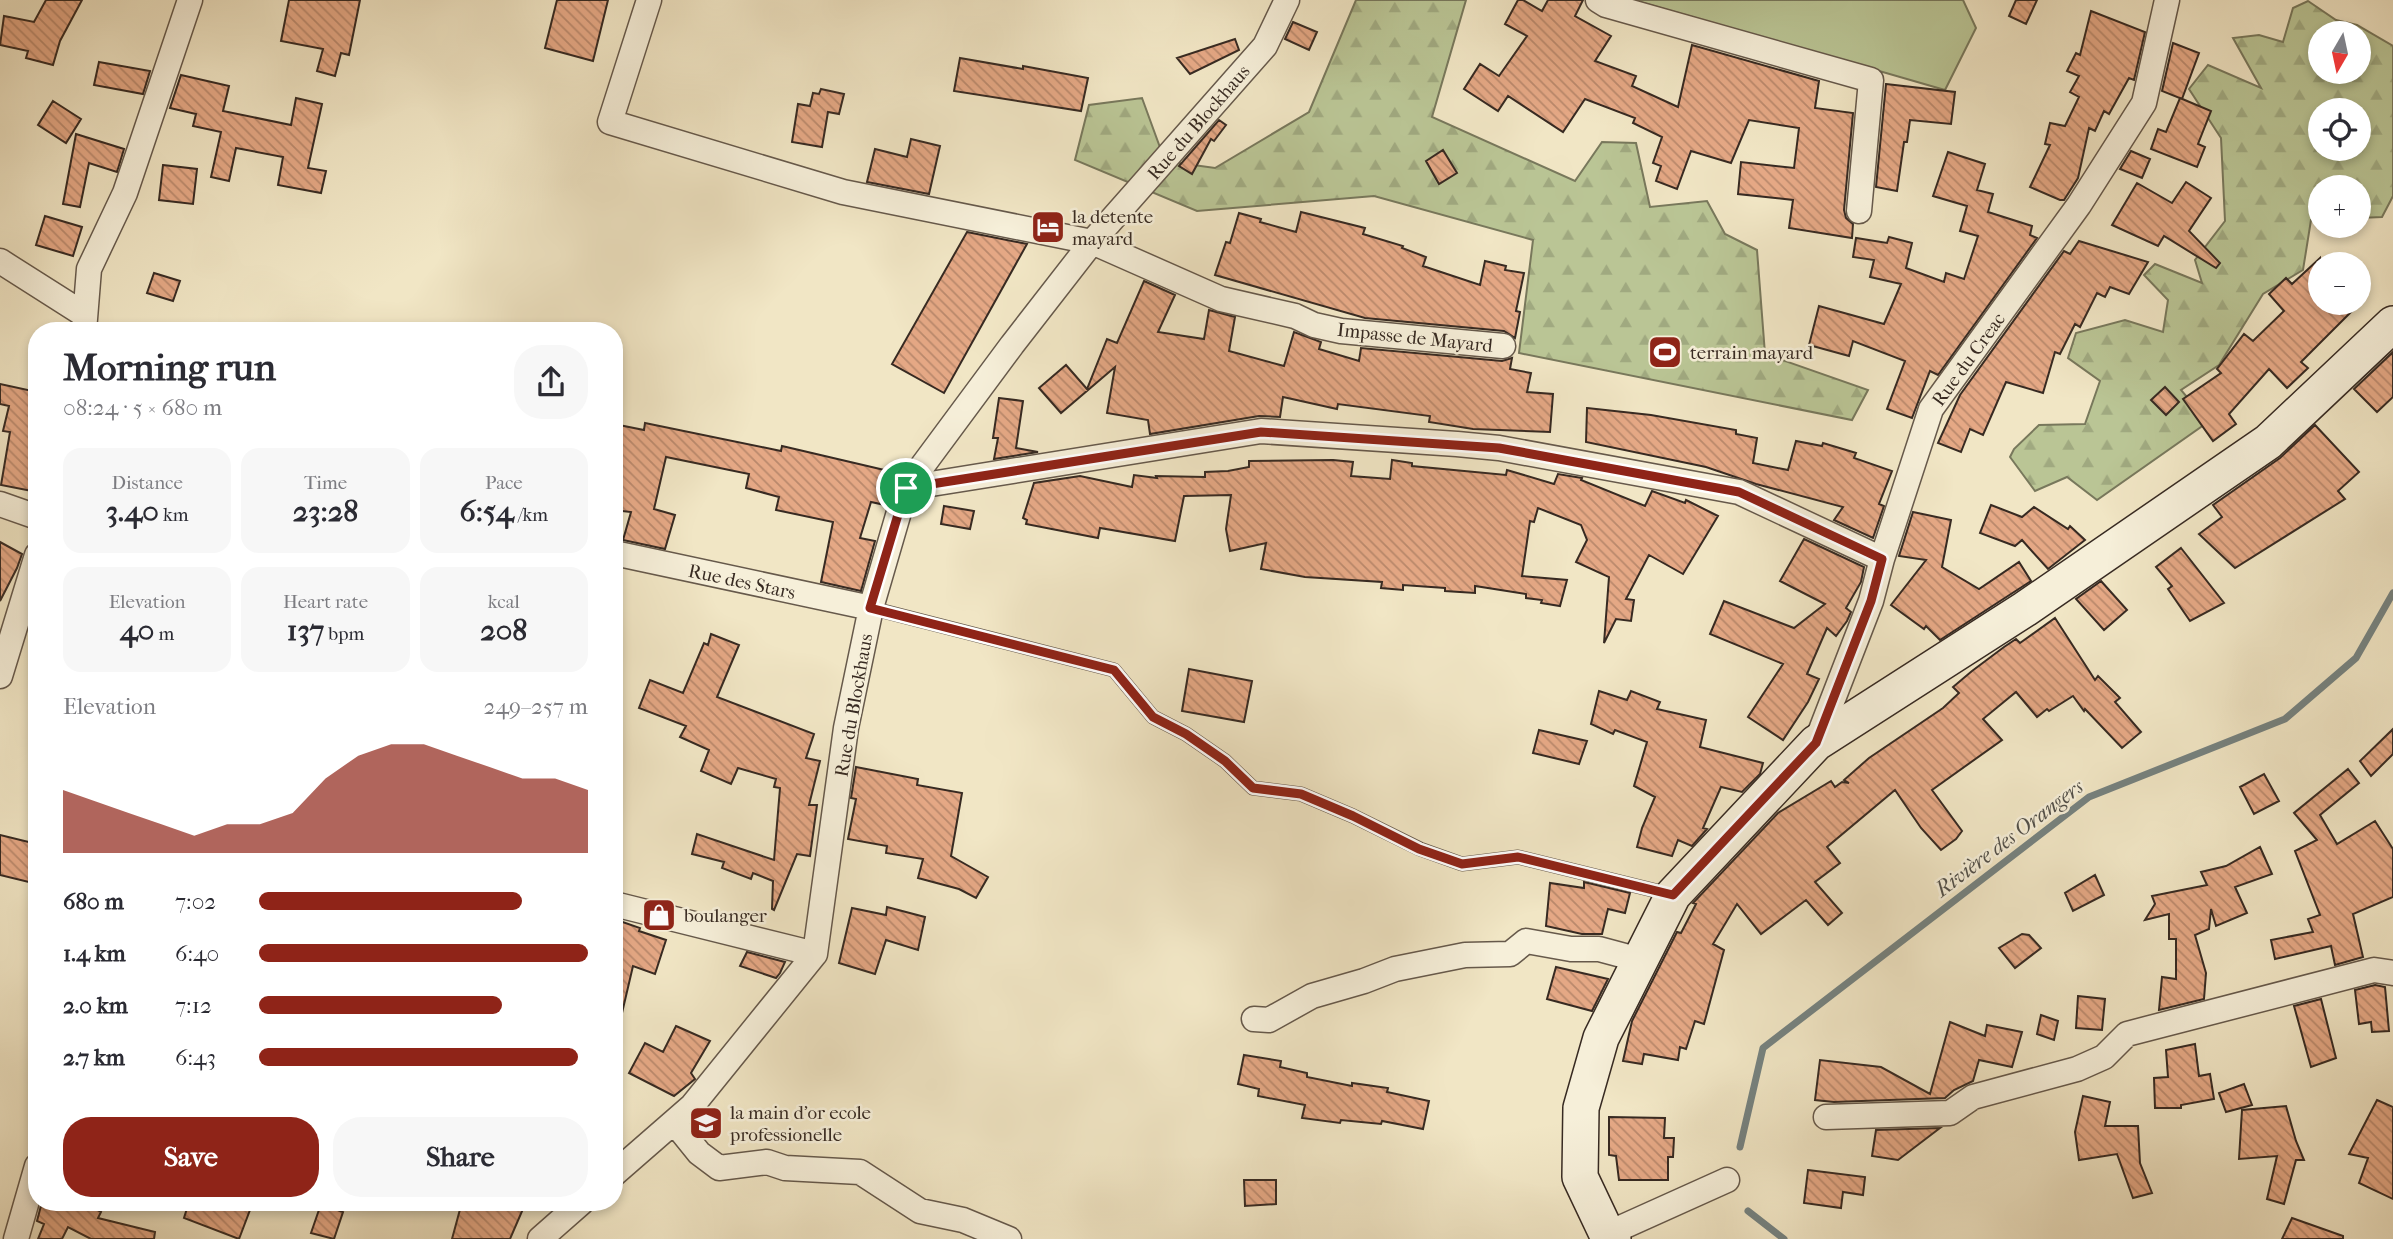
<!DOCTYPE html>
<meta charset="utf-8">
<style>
body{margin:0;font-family:"IM FELL French Canon",serif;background:#f7f7f7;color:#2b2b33;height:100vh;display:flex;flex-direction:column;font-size:26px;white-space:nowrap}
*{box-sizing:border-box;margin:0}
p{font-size:23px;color:#7c7c81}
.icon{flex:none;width:38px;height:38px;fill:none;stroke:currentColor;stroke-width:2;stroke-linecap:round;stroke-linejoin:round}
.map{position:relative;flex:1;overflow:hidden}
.sheet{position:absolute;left:28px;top:322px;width:595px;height:889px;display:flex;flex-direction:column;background:#fff;border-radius:28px;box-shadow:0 4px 10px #0003}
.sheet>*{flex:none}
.needle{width:46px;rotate:189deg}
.fabs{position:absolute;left:2308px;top:21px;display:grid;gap:14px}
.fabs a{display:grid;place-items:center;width:63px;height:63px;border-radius:50%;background:#fff;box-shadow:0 4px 10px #0003;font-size:35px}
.pin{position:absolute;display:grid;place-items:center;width:60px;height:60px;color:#fff;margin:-30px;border:4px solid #fff;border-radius:50%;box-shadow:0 2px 7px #0007}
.round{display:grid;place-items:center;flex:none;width:74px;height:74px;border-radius:28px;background:#f7f7f7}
.overview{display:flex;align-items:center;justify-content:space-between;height:119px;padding:0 35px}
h1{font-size:38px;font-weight:800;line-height:52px}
.figures{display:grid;grid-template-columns:repeat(3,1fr);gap:10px;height:119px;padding:7px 35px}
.figures div{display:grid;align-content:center;border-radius:18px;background:#f7f7f7;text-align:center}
.figures b{font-size:30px;font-weight:800}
.figures small{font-size:19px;font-weight:400}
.figures p{font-size:19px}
.chart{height:196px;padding:14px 35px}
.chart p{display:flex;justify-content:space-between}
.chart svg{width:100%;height:126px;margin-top:7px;fill:#8f2418;opacity:.7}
.action{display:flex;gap:14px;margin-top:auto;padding:14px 35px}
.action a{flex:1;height:80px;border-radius:28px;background:#8f2418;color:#fff;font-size:28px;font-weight:800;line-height:80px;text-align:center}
.action a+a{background:#f7f7f7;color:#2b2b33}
ul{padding:0 35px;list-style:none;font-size:23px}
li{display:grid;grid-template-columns:112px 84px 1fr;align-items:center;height:52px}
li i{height:18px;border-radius:9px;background:#8f2418}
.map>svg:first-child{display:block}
.grass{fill:#bac595;stroke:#78785c;stroke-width:2}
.forest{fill:url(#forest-firs);stroke:#78785c;stroke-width:2;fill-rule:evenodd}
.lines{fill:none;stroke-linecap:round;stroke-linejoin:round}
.stream{stroke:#758280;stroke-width:7}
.building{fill:url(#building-back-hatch);stroke:#372a22;stroke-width:2}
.lane-casing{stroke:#66594b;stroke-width:15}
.street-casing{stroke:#66594b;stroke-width:27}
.secondary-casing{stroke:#372a22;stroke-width:38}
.lane{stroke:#f6efd9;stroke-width:12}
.street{stroke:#f6efd9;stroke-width:24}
.secondary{stroke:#f6efd9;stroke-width:35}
.route-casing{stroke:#fff;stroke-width:14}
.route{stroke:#8f2418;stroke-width:9}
.labels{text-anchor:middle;stroke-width:5;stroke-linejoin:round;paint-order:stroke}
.street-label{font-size:19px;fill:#372a22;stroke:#f6efd9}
.poi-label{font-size:19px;fill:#372a22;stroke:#f6efd9;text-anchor:start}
.water-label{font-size:21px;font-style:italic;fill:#514f49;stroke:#f6efd9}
</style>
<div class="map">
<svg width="2393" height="1239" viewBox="0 0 2393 1239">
<defs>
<pattern id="forest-firs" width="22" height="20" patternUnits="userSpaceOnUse" patternTransform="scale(1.75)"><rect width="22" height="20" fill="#bac595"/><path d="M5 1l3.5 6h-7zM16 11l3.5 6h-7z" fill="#a0a980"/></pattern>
<pattern id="building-back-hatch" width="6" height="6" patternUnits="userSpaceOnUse" patternTransform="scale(1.75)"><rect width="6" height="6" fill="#e5a885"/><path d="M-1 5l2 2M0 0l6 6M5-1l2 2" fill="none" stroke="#ba896c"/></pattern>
</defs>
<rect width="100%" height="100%" fill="#f1e6c5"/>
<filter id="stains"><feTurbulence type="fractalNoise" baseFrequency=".00286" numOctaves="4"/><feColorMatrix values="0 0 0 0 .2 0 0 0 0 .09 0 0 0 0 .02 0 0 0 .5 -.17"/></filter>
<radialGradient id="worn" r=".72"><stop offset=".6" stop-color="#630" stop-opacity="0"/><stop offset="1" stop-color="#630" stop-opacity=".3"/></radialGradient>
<path class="grass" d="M1633 0H1963L1976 28 1945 90Z"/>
<path class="forest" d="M1356 0H1466L1432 117 1575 181 1602 142 1636 143 1650 207 1707 201 1725 234 1757 250 1765 354 1868 390 1852 420 1519 353 1533 240 1374 196 1197 211 1075 160 1089 105 1142 98 1165 161 1215 168 1309 112Z
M2308 1 2336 20 2357 25 2393 46V196L2382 217 2359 218V187H2320V219L2311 220 2303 270 2263 294 2219 365 2181 390 2208 422 2097 500 2067 477 2035 491 2010 457 2014 449 2039 425 2085 424 2100 381 2068 358 2076 333 2125 320 2163 332 2168 300 2144 275 2155 264 2202 283 2195 260 2225 221 2221 138 2189 89 2208 65 2261 88 2233 38 2259 35 2283 42 2293 8ZM2320 33H2359V72H2320ZM2320 110H2359V149H2320Z"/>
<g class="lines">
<path class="stream" d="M1740 1147 1763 1048 2089 797 2285 719 2356 658 2393 593
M1748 1211 1784 1239"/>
</g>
<path class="building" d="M46 0H82L60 41 53 65 26 58 28 51 0 45 4 16 34 22Z
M289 0H360L349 55 341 53 335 76 317 71 323 49 281 41Z
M557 0H608L593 61 545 48Z
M1518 0H1523L1542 11 1548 0H1583L1575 16 1611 36 1595 61 1636 76 1632 86 1678 107 1692 45 1819 81 1815 108 1853 113 1844 210 1846 218 1853 224 1852 238 1789 228 1793 200 1738 194 1741 162 1794 168 1799 128 1749 120 1731 163 1691 151 1677 189 1656 181 1661 166 1653 163 1662 137 1633 123 1635 118 1585 99 1563 132 1508 96 1498 111 1464 89 1480 64 1499 76 1527 36 1505 24Z
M2016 0H2037L2026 24 2009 16Z
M2091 11 2145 32 2134 80 2129 78 2109 114 2104 111 2095 131 2089 128 2078 178 2064 200H2060L2030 187 2050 145 2045 144 2050 123 2065 126 2079 97 2070 92 2079 76 2067 71 2076 53 2080 55Z
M1293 22 1317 32 1309 50 1285 39Z
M1235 39 1239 50 1190 74 1177 58Z
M2173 43 2199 53 2182 99 2162 91Z
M960 58 1023 69V66L1088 78 1081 111 954 91Z
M99 62 150 71 143 94 94 85Z
M181 75 229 86 223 111 291 125 296 98 322 104 308 168 326 171 321 193 278 185 283 157 236 148 229 181 211 177 221 132 193 126 196 114 170 108Z
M1886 84 1955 92 1951 124 1910 120 1907 142H1904L1897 191 1876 187Z
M821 89 844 94 839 114 828 112 822 147 792 142 798 104 810 106 813 93 819 94Z
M2180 98 2211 111 2198 144 2205 147 2197 167 2151 149 2158 129 2166 132Z
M53 101 81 119 66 143 38 125Z
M1219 120 1226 125 1214 141 1211 139 1192 174 1179 166Z
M76 134 124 149 117 172 89 163 80 207 63 204Z
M911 139 940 146 929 194 867 182 875 149 907 157Z
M1443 150 1457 173 1439 184 1426 161Z
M2131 151 2150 159 2142 178 2120 169Z
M1948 152 1985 164 1977 190 1993 194 1988 212 2032 226 2030 235 2037 238 1938 375 1930 371 1912 418 1887 409 1905 361 1853 341 1849 356 1809 345 1819 306 1884 324 1901 284 1870 277 1874 260 1853 257 1856 238 1887 243 1889 237 1912 243 1906 268 1944 282 1946 273 1964 279 1978 236 1960 231 1967 206 1933 196Z
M163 165 197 169 193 204 159 200Z
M2186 182 2211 198 2189 231 2220 263 2216 268 2164 236 2158 246 2112 225 2137 183 2172 203Z
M1301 212 1365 228 1363 234 1403 246 1402 248 1426 257 1423 266 1480 285 1485 261 1506 266 1505 270 1524 273 1516 311 1520 312 1515 338 1504 331 1365 318 1215 275 1226 242 1230 243 1239 213 1261 219 1260 222 1296 232Z
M45 216 82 227 73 256 36 245Z
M967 232 1027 244 944 393 892 364Z
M2079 241 2148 262 2129 294 2110 287 2105 297 2097 293 2080 327 2075 324 2060 354 2055 352 2043 393 2006 382 1983 435 1970 429 1961 452 1938 443 1960 395 2064 251 2070 254Z
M2320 258V303H2360L2301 362 2308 368 2287 388 2269 369 2229 414 2236 424 2213 441 2183 399 2221 373 2217 369 2244 334 2253 341 2284 311 2269 294 2286 278 2292 284Z
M154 273 180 281 173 301 147 293Z
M1144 281 1175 295 1158 332 1204 339 1209 310 1235 317 1229 351 1284 366 1294 332 1321 342 1319 349 1359 361 1361 348 1502 361 1512 358 1510 369 1531 373 1527 392 1553 394 1550 432 1473 429 1429 422 1430 416 1338 404 1337 409 1283 397 1280 417 1259 416 1150 434 1148 420 1107 413 1115 367 1061 413 1039 388 1066 365 1087 389 1107 339 1117 343Z
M2393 352V397L2377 412 2354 389Z
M0 384 37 392V492L1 485 10 432 3 431 9 406 0 404Z
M2165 387 2179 402 2166 415 2151 400Z
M999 398 1023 401 1016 448 1038 452 994 459 998 438H993Z
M1587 408 1651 415 1736 430V434L1757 438 1753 463 1788 470 1796 441 1822 446 1823 443 1856 453 1854 458 1892 471 1879 504 1884 506 1873 538 1834 520 1843 507 1756 484 1706 467 1586 442Z
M645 423 781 451 782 446 893 472 885 505 871 502 860 538 875 541 861 591 821 582 833 522 776 510 779 497 746 488 749 474 666 457 654 509 675 515 665 549 623 540 631 512 614 510V424L644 430Z
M2315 425 2359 472 2338 491 2345 499 2235 568 2199 534 2222 517 2213 505 2280 458Z
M1333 460 1353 462 1351 476 1390 479 1392 460 1412 463V466L1506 475 1507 470 1554 484 1558 474 1582 478 1581 480 1645 506 1652 491 1685 503 1686 500 1718 516 1683 574 1649 555 1626 599 1634 600 1631 621 1616 619 1604 643 1609 577 1576 562 1587 540 1581 525 1538 508 1534 522 1530 521 1522 576 1567 580 1560 606 1541 603 1542 600 1526 598V594L1475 586V593L1445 591V588L1403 585V590L1381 588 1382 582 1305 577 1261 569 1266 543 1230 551 1226 529 1231 495 1184 496 1175 541 1100 528 1098 538 1026 524 1027 520 1023 518 1034 483 1080 476 1132 487 1134 475 1157 478 1156 476 1205 477V472L1228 471 1249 467V461Z
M1991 505 2022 517 2034 507 2068 529 2070 526 2085 540 2048 569 2022 540 2015 546 1980 533Z
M944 506 974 511 970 529 941 524Z
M1913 512 1951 520 1942 567 1979 589 2019 562 2031 581 1940 640 1926 626 1924 629 1891 605 1926 560 1899 556Z
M1804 539 1864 567 1861 582 1846 608 1851 612 1847 621 1836 636 1827 628 1807 674 1819 679 1808 702 1783 740 1748 717 1783 664 1710 634 1724 601 1794 628 1825 604 1780 581Z
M0 542 22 554 17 568 0 601Z
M2181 548 2224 603 2190 621 2168 589 2172 586 2156 567Z
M2101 581 2127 610 2104 630 2076 599Z
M2055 618 2095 680 2098 676 2120 698 2115 702 2141 732 2122 748 2085 709 2084 711 2073 696 2049 711 2047 709 2037 717 2016 692 1983 719 2002 740 1932 790 1962 831 1956 839 1941 850 1921 828 1895 790 1827 847 1840 863 1815 882 1842 913 1828 925 1806 900 1761 934 1737 904 1713 944 1724 950 1704 1024 1695 1021 1686 1049 1680 1047 1678 1060 1644 1054 1642 1064 1623 1061 1632 1021 1677 932 1681 933 1696 904 1693 903 1778 813 1831 781 1835 787 1842 782 1849 783 1844 780 1869 758 1943 708 1959 693 1953 687 1972 671 2004 647 2016 639 2020 643Z
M711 634 739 645 717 697 814 734 806 758 820 761 809 805H817L810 856 797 854 774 910 772 909 773 881 753 873 751 879 722 868 724 862 692 854 697 834 774 860 780 788 774 787 776 779 738 768 731 784 701 771 709 750 680 737 686 726 639 708 650 680 683 693 704 643 708 645Z
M1189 669 1252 681 1244 722 1182 711Z
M1599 691 1627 700 1631 691 1660 702 1657 709 1706 720 1700 747 1763 763 1760 774 1742 792 1721 787 1703 828 1707 829 1692 846 1678 840 1672 856 1637 847 1642 828 1655 797 1634 786 1647 742 1615 730 1613 734 1591 724Z
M2393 729V754L2371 776 2360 761Z
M1539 730 1587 741 1579 764 1533 753Z
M856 767 918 779 917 785 962 793 951 856 988 877 976 898 959 889 918 878 923 859 886 853 887 846 848 839 856 799 851 798Z
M2348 769 2359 783 2320 815 2337 844 2375 821 2393 849V897L2353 914 2363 957 2335 965 2331 946 2275 959 2271 940 2313 932 2308 919 2320 915 2295 851 2317 840 2294 813Z
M2264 774 2279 801 2254 814 2240 787Z
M0 835 37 844V884L0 875Z
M2260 847 2272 874 2235 887 2247 913 2216 926 2211 909 2209 929 2195 935 2206 973 2204 999 2159 1010 2162 977 2176 979V939H2169V914L2145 920 2155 904 2152 896 2207 885 2201 872 2226 866Z
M2095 875 2104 895 2073 911 2065 893Z
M1584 882 1630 893 1625 913 1608 909 1602 934H1582L1546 926 1550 883 1584 888Z
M887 907 925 917 918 950 886 940 875 974 839 963 852 908 886 915Z
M614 919 640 928 639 931 666 940 655 974 633 966 622 1013H614Z
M2022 934 2029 935 2041 948 2015 968 1999 948Z
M747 952 785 962 780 973 776 978 740 966Z
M1556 967 1608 979 1592 1011 1547 999Z
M2375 985 2385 987 2389 1031 2372 1032 2371 1022 2359 1024 2355 990Z
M2078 996 2105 999 2102 1030 2076 1028Z
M2321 999 2336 1058 2311 1067 2294 1006Z
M2041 1015 2058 1021 2054 1040 2037 1034Z
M1950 1022 1985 1036 1987 1025 2022 1032 2012 1067 1979 1060 1973 1081 1954 1090 1945 1098 1834 1102 1815 1100 1820 1060 1881 1067 1930 1094Z
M676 1026 710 1041 691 1073 695 1079 674 1096 629 1073 645 1043 663 1052Z
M2195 1044 2199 1076 2210 1074 2214 1099 2181 1105V1108H2155L2154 1078 2168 1077 2166 1050Z
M1244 1055 1281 1061 1280 1067 1307 1073V1077L1352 1086V1083L1388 1088 1387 1092 1429 1101 1423 1129 1382 1121 1381 1124 1341 1120 1340 1123 1302 1118 1305 1105 1258 1096 1259 1089 1238 1084Z
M2244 1084 2252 1105 2226 1112 2219 1093Z
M2083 1096 2110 1102 2105 1126H2138L2140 1163 2152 1193 2133 1198 2117 1154 2079 1160 2075 1132Z
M2377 1100 2393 1107V1199L2359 1183 2368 1158 2349 1154Z
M2286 1106 2296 1141 2304 1160H2296L2284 1204 2267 1199 2277 1156 2239 1159 2242 1110Z
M1609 1117 1665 1118 1664 1138H1674L1673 1157H1668V1180H1619L1616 1156 1609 1155Z
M1940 1128 1898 1160 1872 1156 1876 1130Z
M1808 1170 1865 1177 1863 1195 1843 1192 1841 1208 1804 1203Z
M1244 1180H1276V1204L1245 1206Z
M42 1202H83L101 1212 98 1218 155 1232 154 1239H91L68 1227 62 1239H38L44 1224 37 1221Z
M189 1202H253L239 1239 184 1218Z
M462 1202H526L510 1239H452Z
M321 1204 343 1212 334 1239 311 1233Z
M2292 1218 2343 1236V1239H2282Z"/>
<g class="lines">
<g class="lane-casing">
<path id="lane" d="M871 608 1114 670 1153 717 1186 734 1225 761 1253 788 1301 794 1353 816 1420 849 1462 864 1518 857 1669 894"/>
</g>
<g class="street-casing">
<path id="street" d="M649 0 610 122 843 192 1092 242 1221 299 1295 316 1314 325 1341 331 1503 346
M1598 0 1606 5 1871 80 1859 211
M0 261 85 315
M84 331 89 269 125 193 190 0
M906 488 1261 431 1457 444 1499 448 1739 492 1882 559
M0 504 37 517
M614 553 871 608
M0 676 37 555
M1816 743 1871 601 1882 559 1931 409 2079 205 2144 103 2167 0
M614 904 815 954
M1254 1019 1269 1020 1312 996 1364 981 1395 969 1465 955 1510 954 1526 941 1571 949H1599L1640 960
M1826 1117 1950 1113 1973 1097 2077 1069 2104 1057 2127 1034 2374 970 2393 973
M674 1122 699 1153 719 1168 767 1162 785 1168 860 1172 920 1211 963 1220 1009 1239
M614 1174 692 1106 815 954 846 728 871 608 906 488 1012 345 1092 242 1265 46 1287 0
M1607 1234 1727 1180
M16 1239 37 1166
M540 1239 582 1202"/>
</g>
<g class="secondary-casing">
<path id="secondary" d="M1613 1239 1607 1234 1580 1177 1581 1108 1601 1038 1673 895 1816 743 2025 609 2268 442 2393 324"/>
</g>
<use href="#lane" class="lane"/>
<use href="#street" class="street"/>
<use href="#secondary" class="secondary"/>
</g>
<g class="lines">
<g class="route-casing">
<path id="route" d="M1261 432 1499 448 1739 492 1882 559 1871 601 1816 743 1673 895 1518 857 1462 864 1419 849 1353 816 1301 794 1253 788 1225 761 1186 734 1153 717 1114 670 870 608 906 488Z"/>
</g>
<use href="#route" class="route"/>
</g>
<defs>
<g id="hotel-square" transform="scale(1.75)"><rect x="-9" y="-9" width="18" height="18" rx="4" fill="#8f2418" stroke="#f6efd9"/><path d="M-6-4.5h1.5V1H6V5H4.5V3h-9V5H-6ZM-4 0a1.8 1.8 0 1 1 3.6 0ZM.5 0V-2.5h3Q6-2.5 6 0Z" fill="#fff"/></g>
<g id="stadium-square" transform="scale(1.75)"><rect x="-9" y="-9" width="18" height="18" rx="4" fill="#8f2418" stroke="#f6efd9"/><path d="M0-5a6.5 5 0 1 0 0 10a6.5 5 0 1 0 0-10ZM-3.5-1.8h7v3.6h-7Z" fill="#fff"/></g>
<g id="shop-square" transform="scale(1.75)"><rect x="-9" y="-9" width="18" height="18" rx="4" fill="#8f2418" stroke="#f6efd9"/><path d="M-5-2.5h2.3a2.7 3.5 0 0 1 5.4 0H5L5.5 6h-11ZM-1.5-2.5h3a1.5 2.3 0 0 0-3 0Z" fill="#fff"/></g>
<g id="university-square" transform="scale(1.75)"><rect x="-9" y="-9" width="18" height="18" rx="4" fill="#8f2418" stroke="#f6efd9"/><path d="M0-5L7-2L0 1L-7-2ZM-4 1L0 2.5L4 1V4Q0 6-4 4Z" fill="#fff"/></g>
</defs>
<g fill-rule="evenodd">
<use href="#hotel-square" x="1048" y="227"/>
<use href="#stadium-square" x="1665" y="352"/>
<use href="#shop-square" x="659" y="915"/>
<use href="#university-square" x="706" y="1123"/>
</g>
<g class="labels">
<g class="street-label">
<text transform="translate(1198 122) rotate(-49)" y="7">Rue du Blockhaus</text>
<text transform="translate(1415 337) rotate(6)" y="7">Impasse de Mayard</text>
<text transform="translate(1968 359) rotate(-54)" y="7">Rue du Creac</text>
<text transform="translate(742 581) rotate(12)" y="7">Rue des Stars</text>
<text transform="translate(853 705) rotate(-80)" y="7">Rue du Blockhaus</text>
</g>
<g class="poi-label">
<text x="1072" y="223">la detente<tspan x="1072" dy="22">mayard</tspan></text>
<text x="1690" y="359">terrain mayard</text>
<text x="684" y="922">boulanger</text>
<text x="730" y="1119">la main d'or ecole<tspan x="730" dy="22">professionelle</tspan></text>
</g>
<g class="water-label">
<text transform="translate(2009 838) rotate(-37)" y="7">Rivière des Orangers</text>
</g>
</g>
<rect width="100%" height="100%" filter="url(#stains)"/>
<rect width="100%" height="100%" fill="url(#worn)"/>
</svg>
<div class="fabs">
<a><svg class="needle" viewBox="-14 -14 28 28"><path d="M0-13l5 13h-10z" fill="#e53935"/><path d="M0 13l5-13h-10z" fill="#7c7c81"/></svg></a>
<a><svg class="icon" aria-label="locate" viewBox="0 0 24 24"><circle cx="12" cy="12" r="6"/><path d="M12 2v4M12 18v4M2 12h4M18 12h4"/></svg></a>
<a>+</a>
<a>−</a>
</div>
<div class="pin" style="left:906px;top:488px;background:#1e9e55"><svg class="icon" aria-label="arrive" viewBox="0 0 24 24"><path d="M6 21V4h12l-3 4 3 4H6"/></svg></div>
<section class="sheet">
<div class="overview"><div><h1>Morning run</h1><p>08:24 · 5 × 680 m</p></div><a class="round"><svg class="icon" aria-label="share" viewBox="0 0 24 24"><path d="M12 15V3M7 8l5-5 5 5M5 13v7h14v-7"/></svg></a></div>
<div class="figures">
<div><p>Distance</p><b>3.40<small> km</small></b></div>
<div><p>Time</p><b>23:28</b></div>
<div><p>Pace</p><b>6:54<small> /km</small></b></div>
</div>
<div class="figures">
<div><p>Elevation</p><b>40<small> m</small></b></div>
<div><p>Heart rate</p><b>137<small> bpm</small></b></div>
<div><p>kcal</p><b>208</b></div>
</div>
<div class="chart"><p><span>Elevation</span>249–257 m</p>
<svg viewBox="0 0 160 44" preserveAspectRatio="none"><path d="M0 44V22L10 26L20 30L30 34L40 38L50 34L60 34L70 30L80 18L90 10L100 6L110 6L120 10L130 14L140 18L150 18L160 22V44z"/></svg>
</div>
<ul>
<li><b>680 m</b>7:02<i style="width:80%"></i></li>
<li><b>1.4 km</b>6:40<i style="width:100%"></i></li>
<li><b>2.0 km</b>7:12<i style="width:74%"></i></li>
<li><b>2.7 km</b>6:43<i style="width:97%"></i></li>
</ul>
<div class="action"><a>Save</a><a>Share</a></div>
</section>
</div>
